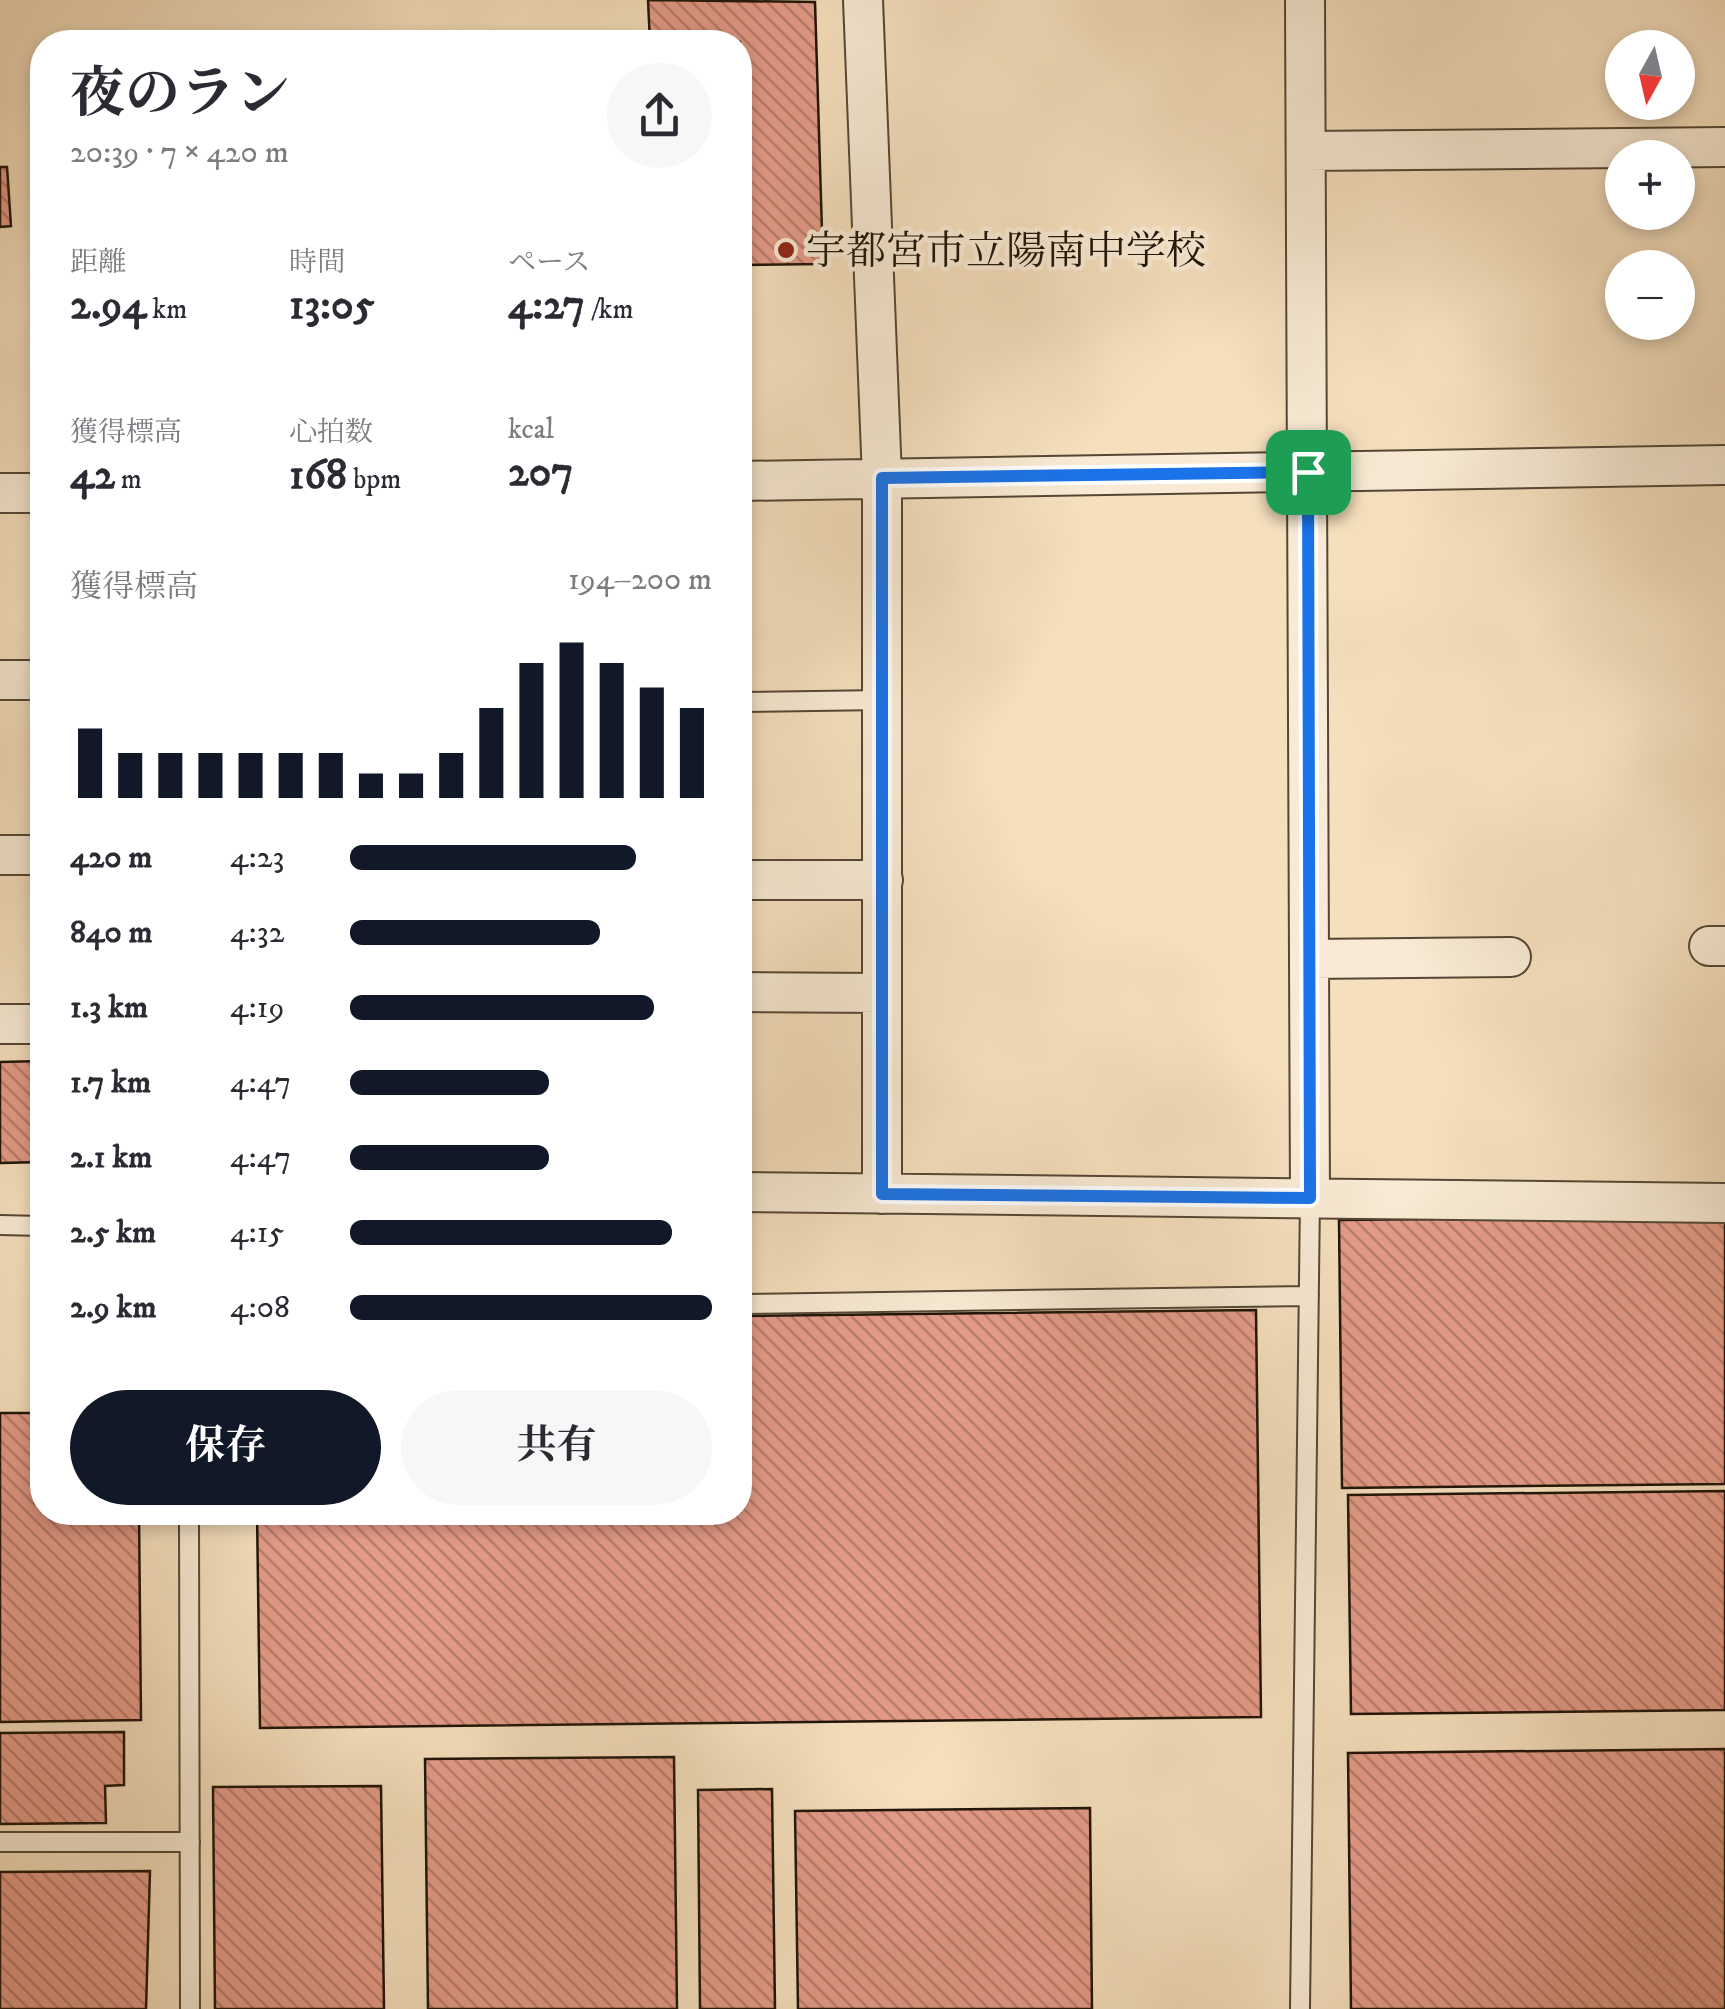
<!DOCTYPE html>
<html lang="ja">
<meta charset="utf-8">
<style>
body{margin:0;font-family:"IM FELL DW Pica","Noto Serif JP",serif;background:#f7f7f7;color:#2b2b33;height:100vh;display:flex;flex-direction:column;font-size:38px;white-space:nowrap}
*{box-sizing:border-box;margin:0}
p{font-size:32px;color:#7c7c81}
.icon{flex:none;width:55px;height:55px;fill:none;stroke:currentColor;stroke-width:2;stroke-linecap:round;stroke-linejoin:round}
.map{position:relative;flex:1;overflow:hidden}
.details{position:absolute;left:30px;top:30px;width:722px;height:1495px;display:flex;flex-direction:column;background:#fff;border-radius:40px;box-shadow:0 5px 15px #0003}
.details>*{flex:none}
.needle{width:65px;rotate:188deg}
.tools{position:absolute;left:1605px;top:30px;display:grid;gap:20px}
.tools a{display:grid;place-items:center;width:90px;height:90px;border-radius:50%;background:#fff;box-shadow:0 5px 15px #0003;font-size:50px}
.pin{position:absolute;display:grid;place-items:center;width:85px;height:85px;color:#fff;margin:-42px;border-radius:20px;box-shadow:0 5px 15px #0006}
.round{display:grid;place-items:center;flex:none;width:105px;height:105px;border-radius:52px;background:#f7f7f7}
.summary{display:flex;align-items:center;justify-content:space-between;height:170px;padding:0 40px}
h1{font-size:55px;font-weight:700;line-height:75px}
.figures{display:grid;grid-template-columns:repeat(3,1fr);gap:15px;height:170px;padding:10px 40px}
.figures div{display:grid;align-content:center}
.figures b{font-size:42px;font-weight:700}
.figures small{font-size:28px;font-weight:400}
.figures p{font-size:28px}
.chart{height:280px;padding:20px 40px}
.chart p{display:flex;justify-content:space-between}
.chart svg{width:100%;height:180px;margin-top:10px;stroke:#111827;stroke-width:6}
.button{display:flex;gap:20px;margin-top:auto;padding:20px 40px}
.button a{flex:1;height:115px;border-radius:60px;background:#111827;color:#fff;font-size:40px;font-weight:700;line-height:115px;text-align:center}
.button a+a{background:#f7f7f7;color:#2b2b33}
ul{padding:0 40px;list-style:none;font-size:32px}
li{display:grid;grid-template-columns:160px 120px 1fr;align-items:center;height:75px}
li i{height:25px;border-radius:12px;background:#111827}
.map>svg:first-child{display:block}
.building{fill:url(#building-back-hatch);stroke:#1f1408;stroke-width:2.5}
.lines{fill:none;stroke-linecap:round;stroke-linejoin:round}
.lane-casing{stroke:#544735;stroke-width:22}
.street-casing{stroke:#544735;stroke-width:42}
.lane{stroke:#f8ead4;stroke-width:18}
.street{stroke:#f8ead4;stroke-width:38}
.route-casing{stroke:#fff;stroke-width:20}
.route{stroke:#1a73e8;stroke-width:12}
.poi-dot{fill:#8f2418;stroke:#f8ead4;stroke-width:4}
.labels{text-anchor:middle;stroke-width:9;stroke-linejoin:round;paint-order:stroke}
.poi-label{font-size:40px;fill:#1f1408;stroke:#f8ead4;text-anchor:start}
</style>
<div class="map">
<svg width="1725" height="2009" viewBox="0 0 1725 2009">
<defs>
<pattern id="building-back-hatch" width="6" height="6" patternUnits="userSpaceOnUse" patternTransform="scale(2.5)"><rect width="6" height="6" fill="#e59b88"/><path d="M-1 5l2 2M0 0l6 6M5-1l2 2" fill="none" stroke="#b97d6d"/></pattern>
</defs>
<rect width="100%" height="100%" fill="#f5dfbd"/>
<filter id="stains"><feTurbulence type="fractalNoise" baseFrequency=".002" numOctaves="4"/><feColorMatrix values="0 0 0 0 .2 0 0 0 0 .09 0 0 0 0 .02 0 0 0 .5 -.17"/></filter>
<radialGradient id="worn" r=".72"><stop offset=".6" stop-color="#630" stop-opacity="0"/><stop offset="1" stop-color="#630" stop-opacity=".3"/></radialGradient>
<path class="building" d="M648 0 815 2 823 264 740 265V42H650Z
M0 167H7L11 226 0 227Z
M42 1061V1162L0 1163V1062Z
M1725 1216V1484L1342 1488 1339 1220Z
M1256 1310 1261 1717 260 1728 257 1512H740V1316Z
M0 1413H42V1512H139L141 1720 0 1722Z
M1725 1491V1710L1351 1714 1348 1495Z
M124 1732V1785L105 1786 106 1823 0 1824V1733Z
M1725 1749V2009H1351L1348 1753Z
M674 1757 677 2009H428L425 1759Z
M381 1786 384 2009H215L213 1787Z
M772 1789 775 2009H700L698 1790Z
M1090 1808 1092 2009H798L795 1811Z
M150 1871 146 2009H0V1872Z"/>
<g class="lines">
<g class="lane-casing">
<path id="lane" d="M740 702 883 700
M0 1225 42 1226
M740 1304 1309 1296
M189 1512 190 2009
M0 1842H190
M1300 2009 1310 1198"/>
</g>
<g class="street-casing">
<path id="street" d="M863 0 882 478V1194
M1305 0 1310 1198
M1306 151 1725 147
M740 481 1725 465
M0 493H42
M0 680H42
M0 855H42
M740 880H883
M1709 946H1725
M1309 959 1511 957
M740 992 882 993
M0 1024H42
M740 1192 1725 1203"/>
</g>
<use href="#lane" class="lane"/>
<use href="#street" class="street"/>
</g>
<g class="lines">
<g class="route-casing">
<path id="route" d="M1308 472 1310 1198 882 1194V478Z"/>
</g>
<use href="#route" class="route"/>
</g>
<circle class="poi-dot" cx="786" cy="250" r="10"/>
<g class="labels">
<g class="poi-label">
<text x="806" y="264">宇都宮市立陽南中学校</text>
</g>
</g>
<rect width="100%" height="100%" filter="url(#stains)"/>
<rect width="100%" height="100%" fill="url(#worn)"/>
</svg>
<div class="tools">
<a><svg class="needle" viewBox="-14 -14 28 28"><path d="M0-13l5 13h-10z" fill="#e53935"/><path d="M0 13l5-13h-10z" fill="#7c7c81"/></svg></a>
<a>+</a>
<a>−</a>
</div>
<div class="pin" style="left:1308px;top:472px;background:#1e9e55"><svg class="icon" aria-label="arrive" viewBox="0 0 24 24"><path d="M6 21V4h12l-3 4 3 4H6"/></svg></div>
<section class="details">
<div class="summary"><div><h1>夜のラン</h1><p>20:39 · 7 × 420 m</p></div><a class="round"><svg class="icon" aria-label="share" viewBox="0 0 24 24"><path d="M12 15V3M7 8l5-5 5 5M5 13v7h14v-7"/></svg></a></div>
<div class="figures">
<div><p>距離</p><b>2.94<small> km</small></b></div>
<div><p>時間</p><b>13:05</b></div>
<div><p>ペース</p><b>4:27<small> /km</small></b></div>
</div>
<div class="figures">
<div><p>獲得標高</p><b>42<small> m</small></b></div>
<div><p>心拍数</p><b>168<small> bpm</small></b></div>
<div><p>kcal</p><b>207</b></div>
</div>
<div class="chart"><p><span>獲得標高</span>194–200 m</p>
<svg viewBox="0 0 160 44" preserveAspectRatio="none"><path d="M5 44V27M15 44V33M25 44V33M35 44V33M45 44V33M55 44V33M65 44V33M75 44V38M85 44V38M95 44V33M105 44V22M115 44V11M125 44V6M135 44V11M145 44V17M155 44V22"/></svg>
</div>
<ul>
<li><b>420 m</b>4:23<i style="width:79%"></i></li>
<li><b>840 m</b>4:32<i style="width:69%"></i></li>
<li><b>1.3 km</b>4:19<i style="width:84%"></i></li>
<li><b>1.7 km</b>4:47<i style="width:55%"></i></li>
<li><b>2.1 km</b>4:47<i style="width:55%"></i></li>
<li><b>2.5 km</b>4:15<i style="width:89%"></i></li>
<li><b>2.9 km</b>4:08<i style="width:100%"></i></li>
</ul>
<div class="button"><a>保存</a><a>共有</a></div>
</section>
</div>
